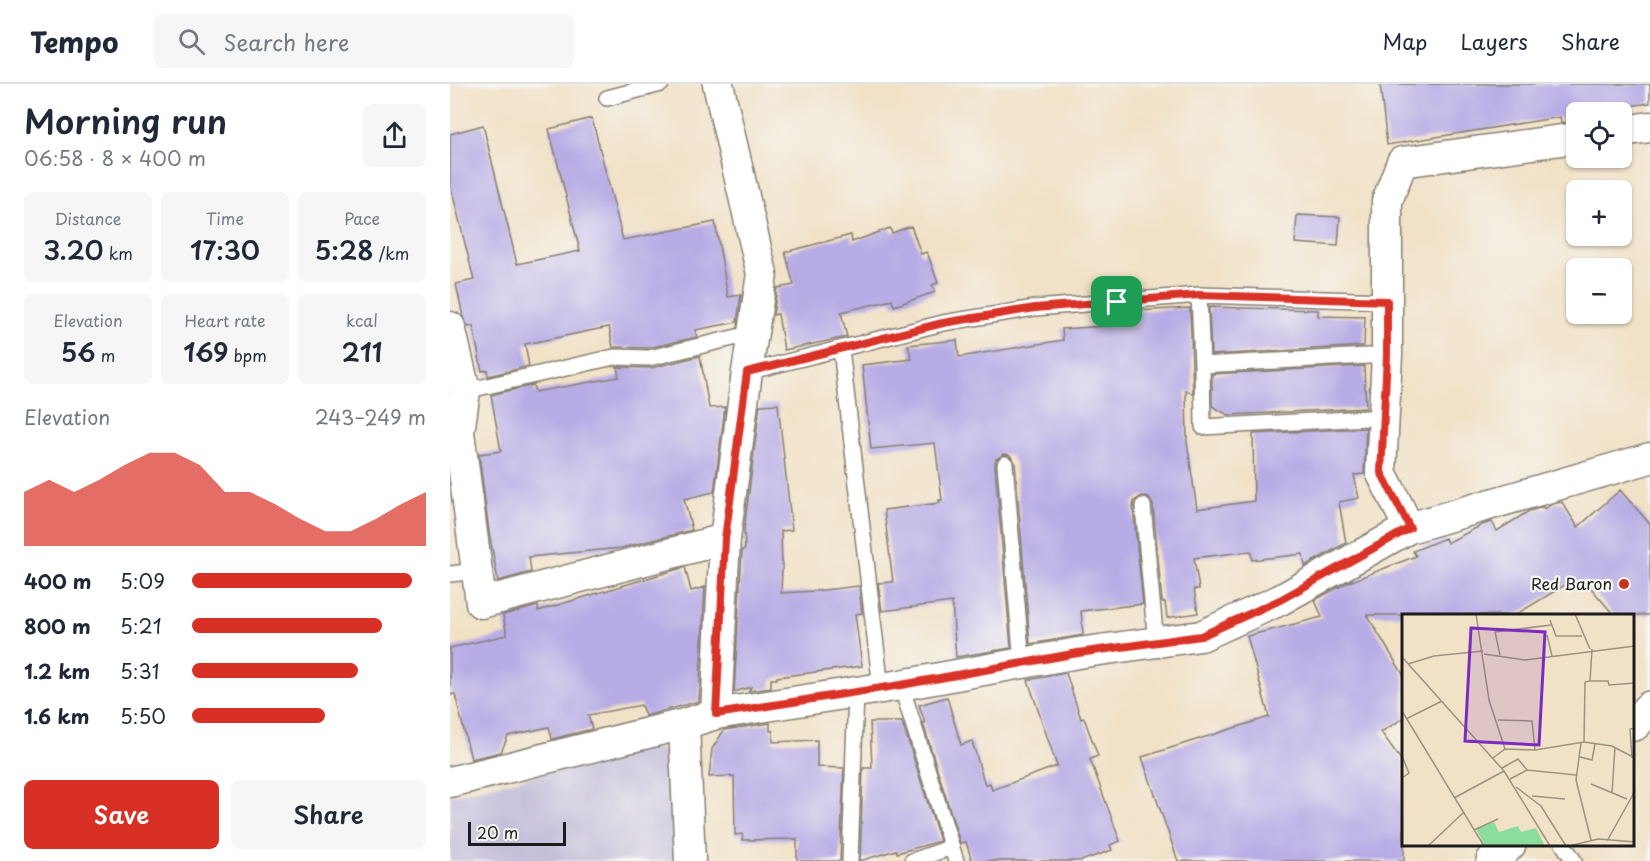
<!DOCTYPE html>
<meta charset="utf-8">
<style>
body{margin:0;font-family:"Playpen Sans",sans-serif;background:#f6f6f7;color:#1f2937;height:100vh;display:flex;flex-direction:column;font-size:22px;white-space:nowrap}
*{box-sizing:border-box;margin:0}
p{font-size:20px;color:#747a83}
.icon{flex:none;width:33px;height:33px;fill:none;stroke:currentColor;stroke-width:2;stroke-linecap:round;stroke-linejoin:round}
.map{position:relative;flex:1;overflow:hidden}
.sheet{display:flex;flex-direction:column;background:#fff;width:450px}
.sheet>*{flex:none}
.fabs{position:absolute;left:1116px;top:18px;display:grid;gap:12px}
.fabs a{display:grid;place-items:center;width:66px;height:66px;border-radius:9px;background:#fff;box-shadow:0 2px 4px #0004;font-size:30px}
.scale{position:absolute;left:18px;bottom:15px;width:98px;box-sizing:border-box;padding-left:6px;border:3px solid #1c1c1c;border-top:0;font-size:16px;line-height:21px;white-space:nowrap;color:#1c1c1c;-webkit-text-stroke:4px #f6f6f2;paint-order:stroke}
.pin{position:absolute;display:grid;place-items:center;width:51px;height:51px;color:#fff;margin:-26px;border-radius:12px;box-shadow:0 3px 9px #0006}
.round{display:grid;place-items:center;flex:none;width:63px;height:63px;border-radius:9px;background:#f6f6f7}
.overview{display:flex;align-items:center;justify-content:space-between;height:102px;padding:0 24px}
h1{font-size:33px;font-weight:600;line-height:45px}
.figures{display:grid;grid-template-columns:repeat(3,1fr);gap:9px;height:102px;padding:6px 24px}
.figures div{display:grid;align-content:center;border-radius:9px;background:#f6f6f7;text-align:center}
.figures b{font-size:26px;font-weight:600}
.figures small{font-size:16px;font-weight:400}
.figures p{font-size:16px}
.chart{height:168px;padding:12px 24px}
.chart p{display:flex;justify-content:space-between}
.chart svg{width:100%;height:108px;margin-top:6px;fill:#d93025;opacity:.7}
.primary-button{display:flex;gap:12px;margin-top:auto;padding:12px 24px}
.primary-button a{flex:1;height:69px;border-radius:9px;background:#d93025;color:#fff;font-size:24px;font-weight:600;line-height:69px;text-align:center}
.primary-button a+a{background:#f6f6f7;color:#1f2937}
ul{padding:0 24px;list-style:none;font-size:20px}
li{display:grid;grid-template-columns:96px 72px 1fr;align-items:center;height:45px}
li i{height:15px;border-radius:8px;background:#d93025}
header{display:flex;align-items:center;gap:36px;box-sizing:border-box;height:84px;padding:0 30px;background:#fff;border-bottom:2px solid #e0e1e3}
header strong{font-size:28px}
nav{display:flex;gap:33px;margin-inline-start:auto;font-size:21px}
.search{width:420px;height:54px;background:#f6f6f7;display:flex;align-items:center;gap:15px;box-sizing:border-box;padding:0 21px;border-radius:9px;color:#747a83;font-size:22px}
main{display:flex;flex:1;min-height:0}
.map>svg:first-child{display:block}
.industrial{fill:#c5c0da}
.building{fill:#b7ace5}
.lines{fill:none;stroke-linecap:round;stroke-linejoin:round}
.service-casing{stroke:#867e71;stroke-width:18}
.minor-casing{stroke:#867e71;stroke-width:33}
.tertiary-casing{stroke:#867e71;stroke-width:36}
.service{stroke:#fff;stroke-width:15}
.minor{stroke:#fff;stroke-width:30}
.tertiary{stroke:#fff;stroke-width:33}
.route-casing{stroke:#fff;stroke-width:12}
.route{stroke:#d93025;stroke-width:8}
.poi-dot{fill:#c8321e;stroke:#f6f6f2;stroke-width:2}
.labels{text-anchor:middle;stroke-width:4.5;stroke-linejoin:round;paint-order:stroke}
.poi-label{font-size:16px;fill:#1c1c1c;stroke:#f6f6f2;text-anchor:end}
.inset-road{fill:none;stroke:#9c9282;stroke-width:1.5}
.view{fill:#7b2cbf;fill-opacity:0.15;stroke:#7b2cbf;stroke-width:3}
.inset-edge{fill:none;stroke:#1c1c1c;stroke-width:3}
</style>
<header>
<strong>Tempo</strong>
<div class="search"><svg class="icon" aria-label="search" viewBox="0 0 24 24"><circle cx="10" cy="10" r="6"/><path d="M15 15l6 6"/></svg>Search here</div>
<nav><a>Map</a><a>Layers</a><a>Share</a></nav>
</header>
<main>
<section class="sheet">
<div class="overview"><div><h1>Morning run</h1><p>06:58 · 8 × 400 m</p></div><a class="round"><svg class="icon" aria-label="share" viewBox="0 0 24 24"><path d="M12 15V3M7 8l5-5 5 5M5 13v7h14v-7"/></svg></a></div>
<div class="figures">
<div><p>Distance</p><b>3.20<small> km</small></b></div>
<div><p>Time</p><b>17:30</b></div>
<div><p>Pace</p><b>5:28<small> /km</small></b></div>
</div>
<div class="figures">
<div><p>Elevation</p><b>56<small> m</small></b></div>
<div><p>Heart rate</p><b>169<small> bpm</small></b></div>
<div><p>kcal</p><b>211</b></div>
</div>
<div class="chart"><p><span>Elevation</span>243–249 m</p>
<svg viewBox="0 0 160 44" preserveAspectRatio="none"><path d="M0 44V22L10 17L20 22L30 17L40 11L50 6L60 6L70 11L80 22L90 22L100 27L110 33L120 38L130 38L140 33L150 27L160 22V44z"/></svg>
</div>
<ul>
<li><b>400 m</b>5:09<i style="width:94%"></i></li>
<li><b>800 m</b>5:21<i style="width:81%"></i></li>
<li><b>1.2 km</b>5:31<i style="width:71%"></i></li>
<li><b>1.6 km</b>5:50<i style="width:57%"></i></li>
</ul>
<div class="primary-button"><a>Save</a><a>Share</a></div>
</section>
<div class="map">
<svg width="1200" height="777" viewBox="0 0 1200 777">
<rect width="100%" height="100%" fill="#f6f6f2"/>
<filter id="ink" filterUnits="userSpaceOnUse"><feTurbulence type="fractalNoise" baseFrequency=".0167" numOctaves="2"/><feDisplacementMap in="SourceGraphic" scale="12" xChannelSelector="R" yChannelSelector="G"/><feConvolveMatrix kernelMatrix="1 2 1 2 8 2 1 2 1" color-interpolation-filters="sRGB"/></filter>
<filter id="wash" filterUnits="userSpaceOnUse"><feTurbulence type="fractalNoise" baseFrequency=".008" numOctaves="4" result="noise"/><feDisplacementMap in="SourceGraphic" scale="24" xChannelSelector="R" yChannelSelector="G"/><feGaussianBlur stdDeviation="1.35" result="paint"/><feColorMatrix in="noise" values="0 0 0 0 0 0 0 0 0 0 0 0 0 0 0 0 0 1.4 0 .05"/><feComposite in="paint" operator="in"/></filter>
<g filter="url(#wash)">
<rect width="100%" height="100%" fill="#f1e1c6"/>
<path class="industrial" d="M201 663 218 668 226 682 231 777H0V712Z"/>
<g id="blocks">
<path class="building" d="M930 0H1200V19L1173 23 1174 29 1172 30 1126 28V37L1111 39 1110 33 937 61Z
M142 34 173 156 265 138 278 213 291 211 287 238 245 246 247 253 198 264 163 263 159 243 75 260 79 282 38 292 37 286 32 287 23 242 18 243 13 232 6 200 24 196 0 99V50L33 41 67 180 130 167 99 45Z
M847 131 890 133 888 162 845 159Z
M461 142 471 170 477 168 488 199 482 201 485 208 444 222 442 216 391 228 397 253 334 266 328 230 323 231 327 204 344 201 335 168 401 151 402 158 440 144 442 149Z
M759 223 868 226V232L915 233 914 262 761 271Z
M740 224 743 310 736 306 737 358 747 425 804 417 803 350 916 344 914 390 904 391 909 414 889 418 896 459 855 482 853 470 802 476 801 467 744 474 749 505H744L748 529 717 534 715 518H712L703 421 698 413 692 412 684 417 683 423 693 520 631 527 633 551 580 560 565 379 560 371 554 370 546 375 545 381 561 564 506 573 502 518 432 527 428 499 443 498 434 426 490 419 489 416H492L485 359 421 365 412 281 462 275 458 261 507 256 509 273 613 256 612 245 686 240 685 227Z
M250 272 259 324 275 323 264 408 234 415 242 446 171 464 79 473 81 488 48 497 39 448 29 370 51 367 41 311 83 301 85 308 169 293 167 283 201 284Z
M914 282 916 324 778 331 762 322V290Z
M328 320 342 446 331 447 332 485 331 509 365 507 409 502 412 529 405 530 412 582 327 593V595H321V604L299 607 301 603 284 608 292 466 295 465 294 446 310 321Z
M1170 406 1200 440V531H1164L1134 496 1125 504 1120 498 1065 531H917L954 592V634L931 648 954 680V777H728L692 673 819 633 797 552 872 533 865 516 902 496V497L966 472 963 467 995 454 997 459 1032 441 1042 438 1047 447 1079 427 1093 423 1094 425 1102 420 1112 418 1128 443Z
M235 483 241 507 255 503 249 617 195 632 191 621 138 631 142 645 102 655 99 643 58 652 51 668 21 675 5 610 0 611V564L57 551 53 531 88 522V527Z
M616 589 631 635 634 634 648 672 640 675 670 757 660 761 662 766 631 777H522L516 758 510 759 473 639H475L469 621 497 613 511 661 522 657 535 701 540 699 542 706 607 682 578 596Z
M420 638H452L490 757 447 769 446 766 410 777 413 684H422Z
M320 639V647H323V658L367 656V683L394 684 390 777H347V755L293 756 292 750 285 751 284 692 259 693 262 665 274 646Z"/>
</g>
</g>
<g filter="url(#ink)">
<use href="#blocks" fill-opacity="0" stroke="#867e71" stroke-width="1.5"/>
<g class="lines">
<g class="service-casing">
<path id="service" d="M157 14 211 0
M749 211 752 281
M391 265 431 604
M297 288 493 239 585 224 749 211 937 217
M15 307 164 273 199 274 304 249
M935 333 753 343 752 281 937 271
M555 380 572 579
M693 422 706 559
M0 490 27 487
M451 601 506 777
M1113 760 1124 777
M400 777 406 608
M462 777 502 763"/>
</g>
<g class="minor-casing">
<path id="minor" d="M1172 47 1200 43
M0 243 15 307 9 348 31 519 275 455
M959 444 931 388 937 271V117L952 78 1126 54
M266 630 275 455 297 288 312 190 268 0
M234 640 240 777
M0 698 234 640 266 630 451 601 628 569 751 552 830 516 959 444 1200 374"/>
</g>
<g class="tertiary-casing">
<path id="tertiary" d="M1184 640 1200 624
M1043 777 1059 760"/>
</g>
<use href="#service" class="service"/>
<use href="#minor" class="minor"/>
<use href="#tertiary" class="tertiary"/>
</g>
</g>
<g class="lines" filter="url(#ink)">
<g class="route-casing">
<path id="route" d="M749 211 937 217V272L931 388 960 444 830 516 751 552 628 569 451 601 266 630 275 455 297 288 493 239 585 224Z"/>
</g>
<use href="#route" class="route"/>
</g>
<circle class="poi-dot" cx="1174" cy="500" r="6"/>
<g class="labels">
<g class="poi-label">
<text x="1162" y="506">Red Baron</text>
</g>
</g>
<g transform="translate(952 530)">
<rect width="232" height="232" fill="#f1e1c6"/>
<path d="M92 208 97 218 116 212 119 218 134 214 143 232H83L74 215Z" fill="#8bdd9e"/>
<path class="inset-road" d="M74 0 87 86 103 135M173 0 188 35M148 6 154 22H180M145 21 150 42M82 40 123 46 233 32M98 41 93 18 149 11M0 43 102 157 148 232M6 50 32 42 81 37M188 67H206L207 71 233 69M0 97 82 232M4 105 40 87M96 106 130 107 133 136M182 128 183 68 188 67 190 35M179 129 174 166 189 226M0 142 7 159 0 164M178 143 190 146 193 130M91 144 103 135 133 136 182 128 210 132 233 144M230 144 228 115 233 114M100 154 116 145 125 156 108 165M125 156 174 161M189 170 225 185M114 173 139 192 164 232M210 179 213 133M130 182 163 185M52 184 102 157M72 216 96 205M205 227 233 177M26 232 61 199M167 232 196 225 233 228"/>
<path class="view" d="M69 14 143 18 137 131 63 127Z"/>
<rect width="232" height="232" class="inset-edge"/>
</g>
</svg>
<div class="fabs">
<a><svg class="icon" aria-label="locate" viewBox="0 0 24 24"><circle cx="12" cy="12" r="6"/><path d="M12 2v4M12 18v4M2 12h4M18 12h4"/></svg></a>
<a>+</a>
<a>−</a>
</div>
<div class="scale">20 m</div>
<div class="pin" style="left:667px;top:218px;background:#1e9e55"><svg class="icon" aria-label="arrive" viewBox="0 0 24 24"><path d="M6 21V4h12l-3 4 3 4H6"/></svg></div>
</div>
</main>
